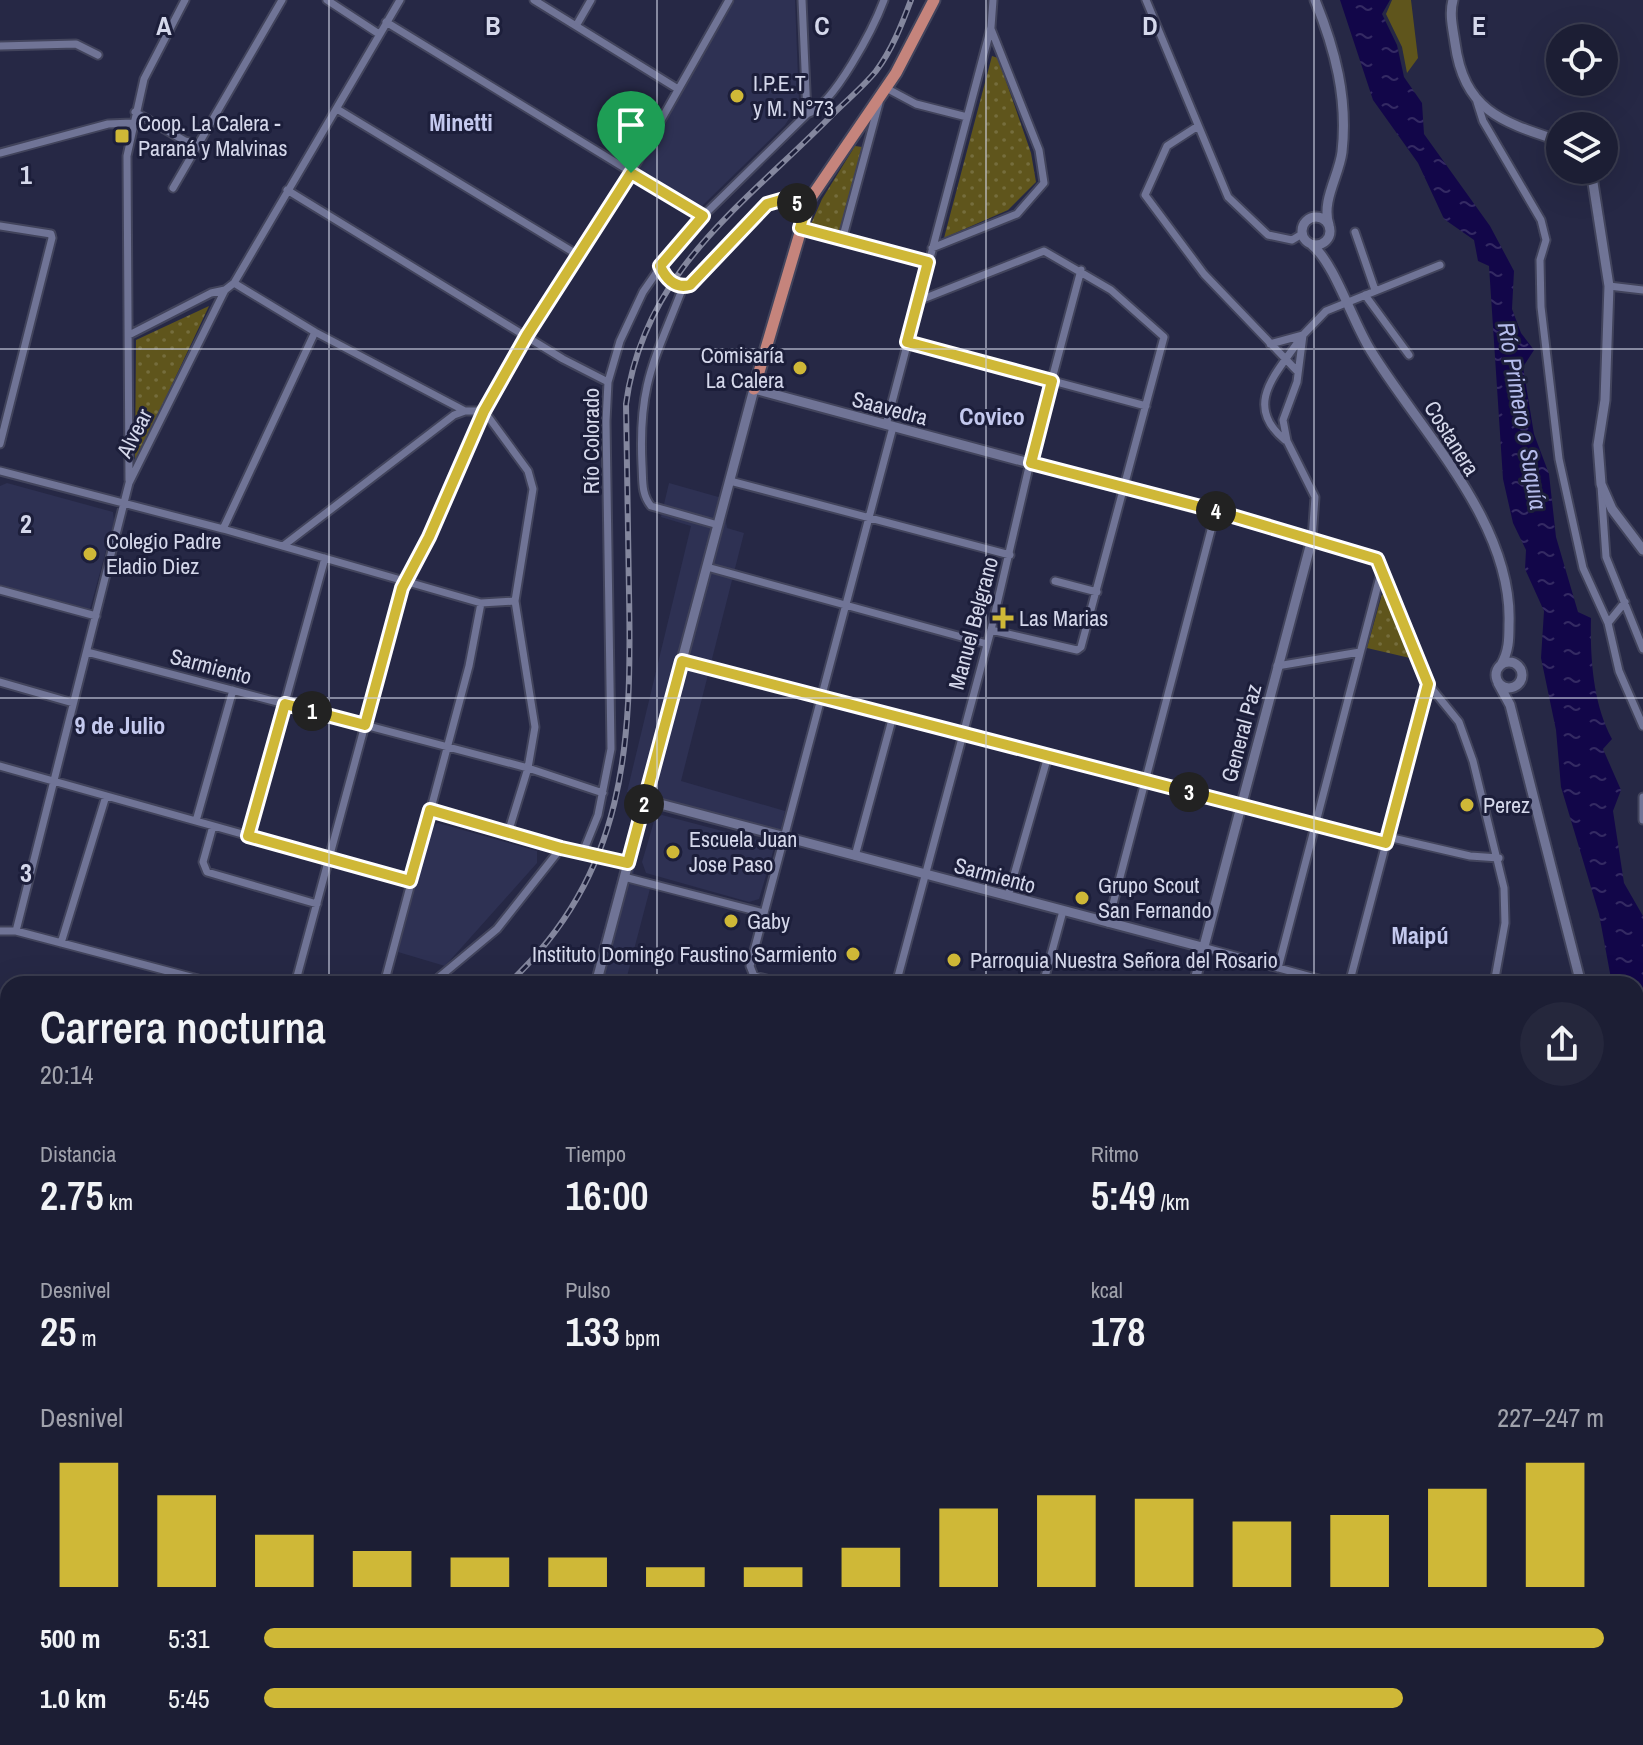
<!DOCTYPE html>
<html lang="es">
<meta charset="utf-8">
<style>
body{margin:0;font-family:"Archivo Narrow",sans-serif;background:#25273c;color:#f1f3f6;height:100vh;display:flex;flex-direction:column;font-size:30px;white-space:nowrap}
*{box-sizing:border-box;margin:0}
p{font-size:26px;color:#a0a2ac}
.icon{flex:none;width:44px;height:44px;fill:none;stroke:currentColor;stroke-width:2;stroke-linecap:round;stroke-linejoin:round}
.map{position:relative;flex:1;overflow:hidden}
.drawer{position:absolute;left:0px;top:976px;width:1644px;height:770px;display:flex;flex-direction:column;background:#1c1e34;border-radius:24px 24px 0 0;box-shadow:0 8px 32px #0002,0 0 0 2px #3a3c4f}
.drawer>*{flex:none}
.controls{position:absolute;left:1546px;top:24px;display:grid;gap:16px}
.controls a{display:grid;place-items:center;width:72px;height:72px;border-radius:50%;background:#1c1e34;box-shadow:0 8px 32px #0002,0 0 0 2px #3a3c4f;font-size:40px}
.pin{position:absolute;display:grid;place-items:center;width:68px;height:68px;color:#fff;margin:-82px -34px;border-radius:50% 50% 50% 0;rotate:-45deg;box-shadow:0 0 8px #0007}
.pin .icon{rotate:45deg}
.km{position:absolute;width:40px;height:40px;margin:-20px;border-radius:50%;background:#222;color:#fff;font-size:22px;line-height:40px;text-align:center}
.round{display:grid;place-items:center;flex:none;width:84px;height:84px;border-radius:42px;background:#25273c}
.summary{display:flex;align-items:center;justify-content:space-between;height:136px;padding:0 40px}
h1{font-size:44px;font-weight:600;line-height:60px}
.metrics{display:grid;grid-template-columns:repeat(3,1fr);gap:12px;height:136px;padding:8px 40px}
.metrics div{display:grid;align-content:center}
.metrics b{font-size:40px;font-weight:600}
.metrics small{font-size:22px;font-weight:400}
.metrics p{font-size:22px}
.chart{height:224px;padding:16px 40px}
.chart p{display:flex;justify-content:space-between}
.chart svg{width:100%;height:144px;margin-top:8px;stroke:#cfb837;stroke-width:6}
ul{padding:0 40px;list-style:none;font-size:26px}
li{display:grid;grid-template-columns:128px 96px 1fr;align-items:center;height:60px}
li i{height:20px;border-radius:10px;background:#cfb837}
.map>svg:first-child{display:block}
.built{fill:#2e3153}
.grass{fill:#5f551c}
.park{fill:url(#park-dots)}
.water{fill:url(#water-ripples)}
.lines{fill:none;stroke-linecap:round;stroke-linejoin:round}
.stream{stroke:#120649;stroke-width:3}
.minor-casing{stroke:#42445c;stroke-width:11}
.tertiary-casing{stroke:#42445c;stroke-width:13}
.primary-casing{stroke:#42445c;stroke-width:15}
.minor{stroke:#707496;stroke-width:7}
.tertiary{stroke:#707496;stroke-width:9}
.primary{stroke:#c5847c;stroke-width:11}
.rail-casing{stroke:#84879e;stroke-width:6}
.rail{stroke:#1c1e3a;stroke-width:3;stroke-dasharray:9;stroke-linecap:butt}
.route-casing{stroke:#fff;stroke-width:16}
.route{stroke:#cfb837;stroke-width:10}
.grid{fill:none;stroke:#d5d8eb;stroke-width:2;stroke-opacity:0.55}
.poi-dot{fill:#cfb837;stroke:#1c1e3a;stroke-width:3}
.labels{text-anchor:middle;stroke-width:6;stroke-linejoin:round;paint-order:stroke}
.poi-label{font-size:22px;fill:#d5d8eb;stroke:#1c1e3a;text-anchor:start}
.street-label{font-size:22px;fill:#d5d8eb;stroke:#1c1e3a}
.neighbourhood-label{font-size:24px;font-weight:bold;fill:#c4c9ee;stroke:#1c1e3a}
.water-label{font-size:24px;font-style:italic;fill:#b5bcec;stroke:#1c1e3a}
.grid-label{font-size:26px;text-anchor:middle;font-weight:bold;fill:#d5d8eb;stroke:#1c1e3a;stroke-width:6;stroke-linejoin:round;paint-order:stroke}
</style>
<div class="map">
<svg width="1643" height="1745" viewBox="0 0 1643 1745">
<defs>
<pattern id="park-dots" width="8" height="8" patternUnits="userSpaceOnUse" patternTransform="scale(2)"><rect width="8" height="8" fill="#5f551c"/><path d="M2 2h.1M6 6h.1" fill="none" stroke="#756d3d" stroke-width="1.8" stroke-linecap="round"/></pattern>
<pattern id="water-ripples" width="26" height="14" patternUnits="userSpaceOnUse" patternTransform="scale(2)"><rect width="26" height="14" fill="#120649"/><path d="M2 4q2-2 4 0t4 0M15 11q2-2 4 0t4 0" fill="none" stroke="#342a63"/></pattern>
</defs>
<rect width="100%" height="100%" fill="#262845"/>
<path class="built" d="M735 0H795L799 103 785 125 701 207 640 171 642 160Z
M7 483 113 512 114 521 90 609 0 585V486Z
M669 483 722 498 727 528 744 533 681 781 785 811 778 840 652 806 633 875 652 881 625 984H589L639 796 627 792 691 526 661 517Z
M662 815 775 845 759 899 749 902 646 873 642 862 655 818Z
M438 823 537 851V863L445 966 398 952 432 826Z"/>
<path class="grass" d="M1392 0H1411L1418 58 1407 73 1402 47 1386 14Z"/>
<path class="park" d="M992 56 998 58 1031 153 1036 182 1008 210 944 238Z
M855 146 862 147 839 232 811 224 822 199Z
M209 306 135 463 136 340Z
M1382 594 1386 597 1410 658 1367 648Z"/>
<path class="water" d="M1340 0H1390L1382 14 1397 45 1404 77 1422 103 1424 134 1490 226 1514 271 1512 309 1521 333 1534 350 1523 367 1534 434 1549 474 1556 537 1578 612 1591 618C1590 658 1593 704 1612 739L1603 749 1621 790 1613 811 1624 883 1643 916V1247L1636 1297V984H1612L1599 914 1561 787 1556 730 1541 658 1544 611 1525 569 1526 550 1513 523 1503 479 1489 266 1478 261 1474 240 1444 219 1418 163 1373 100Z
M0 1706 8 1709V1738H252L300 1740 317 1745H0Z"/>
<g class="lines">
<path class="stream" d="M0 1545 8 1556"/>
<g class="minor-casing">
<path id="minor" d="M327 0 379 34
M534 0 678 89
M1146 0 1228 197 1268 235 1292 240 1302 234
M386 22 703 216
M576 26 591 0
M0 46 76 44 98 55
M886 88 916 104 967 117
M1477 102 1483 121 1541 220 1546 240 1540 260 1541 307 1559 459 1583 568 1608 623 1619 671 1643 726
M337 109 578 255
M135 112 185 141 197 144
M807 114C834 105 874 27 884 0
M1198 126 1167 146 1145 195 1204 274 1298 372
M0 153 108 124 132 123
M173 188 282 0
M287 190 563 359 608 382
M0 226 51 234 52 238 0 444
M800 228 928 262
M1355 232 1375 290
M842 240 879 103
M932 248 1017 214 1044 183 1039 150 991 29
M1440 265 1326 311 1303 335 1297 382 1283 420 1287 441 1315 497 1312 539 1373 557 1380 562 1428 684 1459 722 1473 761 1504 888 1505 923 1494 984
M660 266 671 282 690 285 767 204 788 198 806 208
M234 283 315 332 465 411H484L528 471 533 489 515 601 535 727 528 768 508 833
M1609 286 1643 290
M683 287C655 360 638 383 642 465 643 480 641 494 651 506L718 525
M1365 295 1409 355
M918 301 1044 251 1111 290 1164 337 1081 647 1077 650 991 630
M129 335 211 293 225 290
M907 342 1146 406
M1270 344 1303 335
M886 425 991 27 993 0
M1285 440C1242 405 1277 373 1300 339
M0 471 223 529 481 603 515 601
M129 480 127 156 144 79 185 0
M730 481 1010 555
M1601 486 1606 557 1643 649
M223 529 315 332
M283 546 454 415 465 411
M707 567 987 644
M1055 581 1097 592
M0 590 96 616
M1608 623 1625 602
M87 652 528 768 603 793
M682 661 1386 843
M1277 666 1360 652
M0 682 73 703
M0 766 410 881
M1643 797V820
M430 810 561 848 628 863
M196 821 233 690
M213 826 203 862 207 872 317 904
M248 836 325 558
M1388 837 1470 856 1499 858
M583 852 598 815 611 749 606 421 608 382 620 341 643 292 670 253 703 216 807 114 802 0
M855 856 893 716
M624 877 764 913
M1008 896 1048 756
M1108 923 1216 511
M0 931H16L217 984
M16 931 129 483 225 290 234 283 400 0
M61 943 106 796
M1202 947 1337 984
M1278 968 1382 569
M295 984 402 588 429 537 484 411 527 335 631 173 729 0
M384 984 469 666 481 603
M431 984 497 929 561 848
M786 984 754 976 750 966 893 427
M896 984 991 630 1032 454 1081 270
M1043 984 1063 911
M1349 984 1428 684
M0 1000 8 1007
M0 1119 8 1127
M0 1137 8 1133
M0 1228 8 1230
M0 1372 8 1374
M1636 1401 1643 1376
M1636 1506 1643 1476
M5 1521 8 1509
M0 1585 8 1591
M808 1738 835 1745
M543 1745 545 1738
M693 1745 695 1738
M844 1745 846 1738
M1148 1745 1150 1738
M1493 1745 1497 1738
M1525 1745 1528 1738
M1554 1745 1557 1738"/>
</g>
<g class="tertiary-casing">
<path id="tertiary" d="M1315 0C1335 49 1348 98 1342 152 1339 176 1321 201 1329 225
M1453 0C1449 14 1453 29 1455 43 1464 111 1502 122 1560 141
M1591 170 1609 286 1605 400 1598 445 1601 484 1612 509 1643 550
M1302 231a14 14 0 1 1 28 0a14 14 0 1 1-28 0Z
M1312 245C1335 264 1352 321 1371 351 1421 432 1513 523 1509 624 1509 639 1509 651 1501 665
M1496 675a13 13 0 1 1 26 0a13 13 0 1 1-26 0Z
M1498 683 1510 705 1581 984
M645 800 1202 947
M596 984 754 389 1312 539 1194 984
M1636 1591 1643 1563
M1636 1631 1643 1665
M0 1743 8 1736
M394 1745 395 1738
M993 1745 995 1738
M1272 1745 1274 1738
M1637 1745 1643 1703"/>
</g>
<g class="primary-casing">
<path id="primary" d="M754 389 810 199 896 73 934 0"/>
</g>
<use href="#minor" class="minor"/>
<use href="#tertiary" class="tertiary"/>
<use href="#primary" class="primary"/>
<g class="rail-casing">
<path id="rail" d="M508 984C627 873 632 744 629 593 628 530 627 467 626 404 644 270 745 204 833 114 847 100 864 86 876 71 892 50 902 24 911 0
M0 1124 8 1121"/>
</g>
<use href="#rail" class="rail"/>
</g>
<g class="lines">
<g class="route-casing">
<path id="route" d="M631 173 703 216 660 266C666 279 675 289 690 285L767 204 788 198 806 208 800 228 928 262 907 342 1052 381 1031 463 1216 511 1377 559 1428 684 1386 843 682 661 628 863 561 848 430 810 410 881 248 836 285 704 365 725 402 588 429 537 484 411 527 335Z"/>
</g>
<use href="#route" class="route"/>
</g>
<path class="grid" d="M329 0V984M657 0V984M986 0V984M1314 0V984M0 349H1643M0 698H1643M0 1047H8M1636 1047H1643M0 1396H8M1636 1396H1643M329 1738V1745M657 1738V1745M986 1738V1745M1314 1738V1745"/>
<g class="poi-dot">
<circle cx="737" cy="96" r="8"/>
<rect x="114" y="128" width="16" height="16" rx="4"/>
<circle cx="800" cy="368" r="8"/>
<circle cx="90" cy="554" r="8"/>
<path d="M999 606h8v8h8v8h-8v8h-8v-8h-8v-8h8z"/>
<circle cx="1467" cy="805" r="8"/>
<circle cx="673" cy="852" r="8"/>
<circle cx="1082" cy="898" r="8"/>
<circle cx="731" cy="921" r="8"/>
<circle cx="853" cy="954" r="8"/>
<circle cx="954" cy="960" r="8"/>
</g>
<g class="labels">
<g class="poi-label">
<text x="753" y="91">I.P.E.T<tspan x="753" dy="25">y M. N°73</tspan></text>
<text x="138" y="131">Coop. La Calera -<tspan x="138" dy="25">Paraná y Malvinas</tspan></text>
<text x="784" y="363" text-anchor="end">Comisaría<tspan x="784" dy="25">La Calera</tspan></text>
<text x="106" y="549">Colegio Padre<tspan x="106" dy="25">Eladio Diez</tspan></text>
<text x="1019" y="626">Las Marias</text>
<text x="1483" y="813">Perez</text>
<text x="689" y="847">Escuela Juan<tspan x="689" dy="25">Jose Paso</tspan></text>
<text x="1098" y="893">Grupo Scout<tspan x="1098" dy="25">San Fernando</tspan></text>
<text x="747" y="929">Gaby</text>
<text x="837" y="962" text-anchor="end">Instituto Domingo Faustino Sarmiento</text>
<text x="970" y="968">Parroquia Nuestra Señora del Rosario</text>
</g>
<g class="street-label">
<text transform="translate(890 408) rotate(15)" y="8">Saavedra</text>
<text transform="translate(134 433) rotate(-63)" y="8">Alvear</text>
<text transform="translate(1452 438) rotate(58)" y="8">Costanera</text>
<text transform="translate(591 441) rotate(-90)" y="8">Río Colorado</text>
<text transform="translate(973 623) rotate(-75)" y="8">Manuel Belgrano</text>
<text transform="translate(211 666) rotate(15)" y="8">Sarmiento</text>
<text transform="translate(1241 733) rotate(-75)" y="8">General Paz</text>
<text transform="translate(995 875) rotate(15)" y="8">Sarmiento</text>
</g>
<g class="neighbourhood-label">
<text x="461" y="131">Minetti</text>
<text x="992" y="425">Covico</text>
<text x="120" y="734">9 de Julio</text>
<text x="1420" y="944">Maipú</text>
</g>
<g class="water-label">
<text transform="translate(1522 416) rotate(80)" y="8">Río Primero o Suquía</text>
</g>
</g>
<g class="grid-label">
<text x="164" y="35">A</text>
<text x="493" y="35">B</text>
<text x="822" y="35">C</text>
<text x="1150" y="35">D</text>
<text x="1479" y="35">E</text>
<text x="26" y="184">1</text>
<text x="26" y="533">2</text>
<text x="26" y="882">3</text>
</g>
</svg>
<div class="controls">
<a><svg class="icon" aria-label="locate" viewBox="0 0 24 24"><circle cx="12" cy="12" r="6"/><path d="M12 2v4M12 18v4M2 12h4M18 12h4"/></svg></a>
<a><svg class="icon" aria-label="layers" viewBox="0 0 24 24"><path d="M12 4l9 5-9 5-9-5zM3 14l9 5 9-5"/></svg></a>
</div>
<div class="pin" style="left:631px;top:173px;background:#1e9e55"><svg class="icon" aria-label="arrive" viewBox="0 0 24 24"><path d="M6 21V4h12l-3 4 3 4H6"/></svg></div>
<b class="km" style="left:312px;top:711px">1</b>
<b class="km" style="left:644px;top:804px">2</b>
<b class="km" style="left:1189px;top:792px">3</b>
<b class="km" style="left:1216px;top:511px">4</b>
<b class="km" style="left:797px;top:203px">5</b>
<section class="drawer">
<div class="summary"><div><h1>Carrera nocturna</h1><p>20:14</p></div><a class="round"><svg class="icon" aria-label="share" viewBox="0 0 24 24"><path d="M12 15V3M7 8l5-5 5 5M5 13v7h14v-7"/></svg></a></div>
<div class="metrics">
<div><p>Distancia</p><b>2.75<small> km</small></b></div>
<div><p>Tiempo</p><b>16:00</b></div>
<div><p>Ritmo</p><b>5:49<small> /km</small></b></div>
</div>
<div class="metrics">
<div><p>Desnivel</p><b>25<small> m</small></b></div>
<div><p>Pulso</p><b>133<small> bpm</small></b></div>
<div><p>kcal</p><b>178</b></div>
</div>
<div class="chart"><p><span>Desnivel</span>227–247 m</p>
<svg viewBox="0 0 160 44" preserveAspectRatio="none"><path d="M5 44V6M15 44V16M25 44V28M35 44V33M45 44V35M55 44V35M65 44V38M75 44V38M85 44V32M95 44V20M105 44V16M115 44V17M125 44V24M135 44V22M145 44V14M155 44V6"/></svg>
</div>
<ul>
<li><b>500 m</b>5:31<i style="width:100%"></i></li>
<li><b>1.0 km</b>5:45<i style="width:85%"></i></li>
</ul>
</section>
</div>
